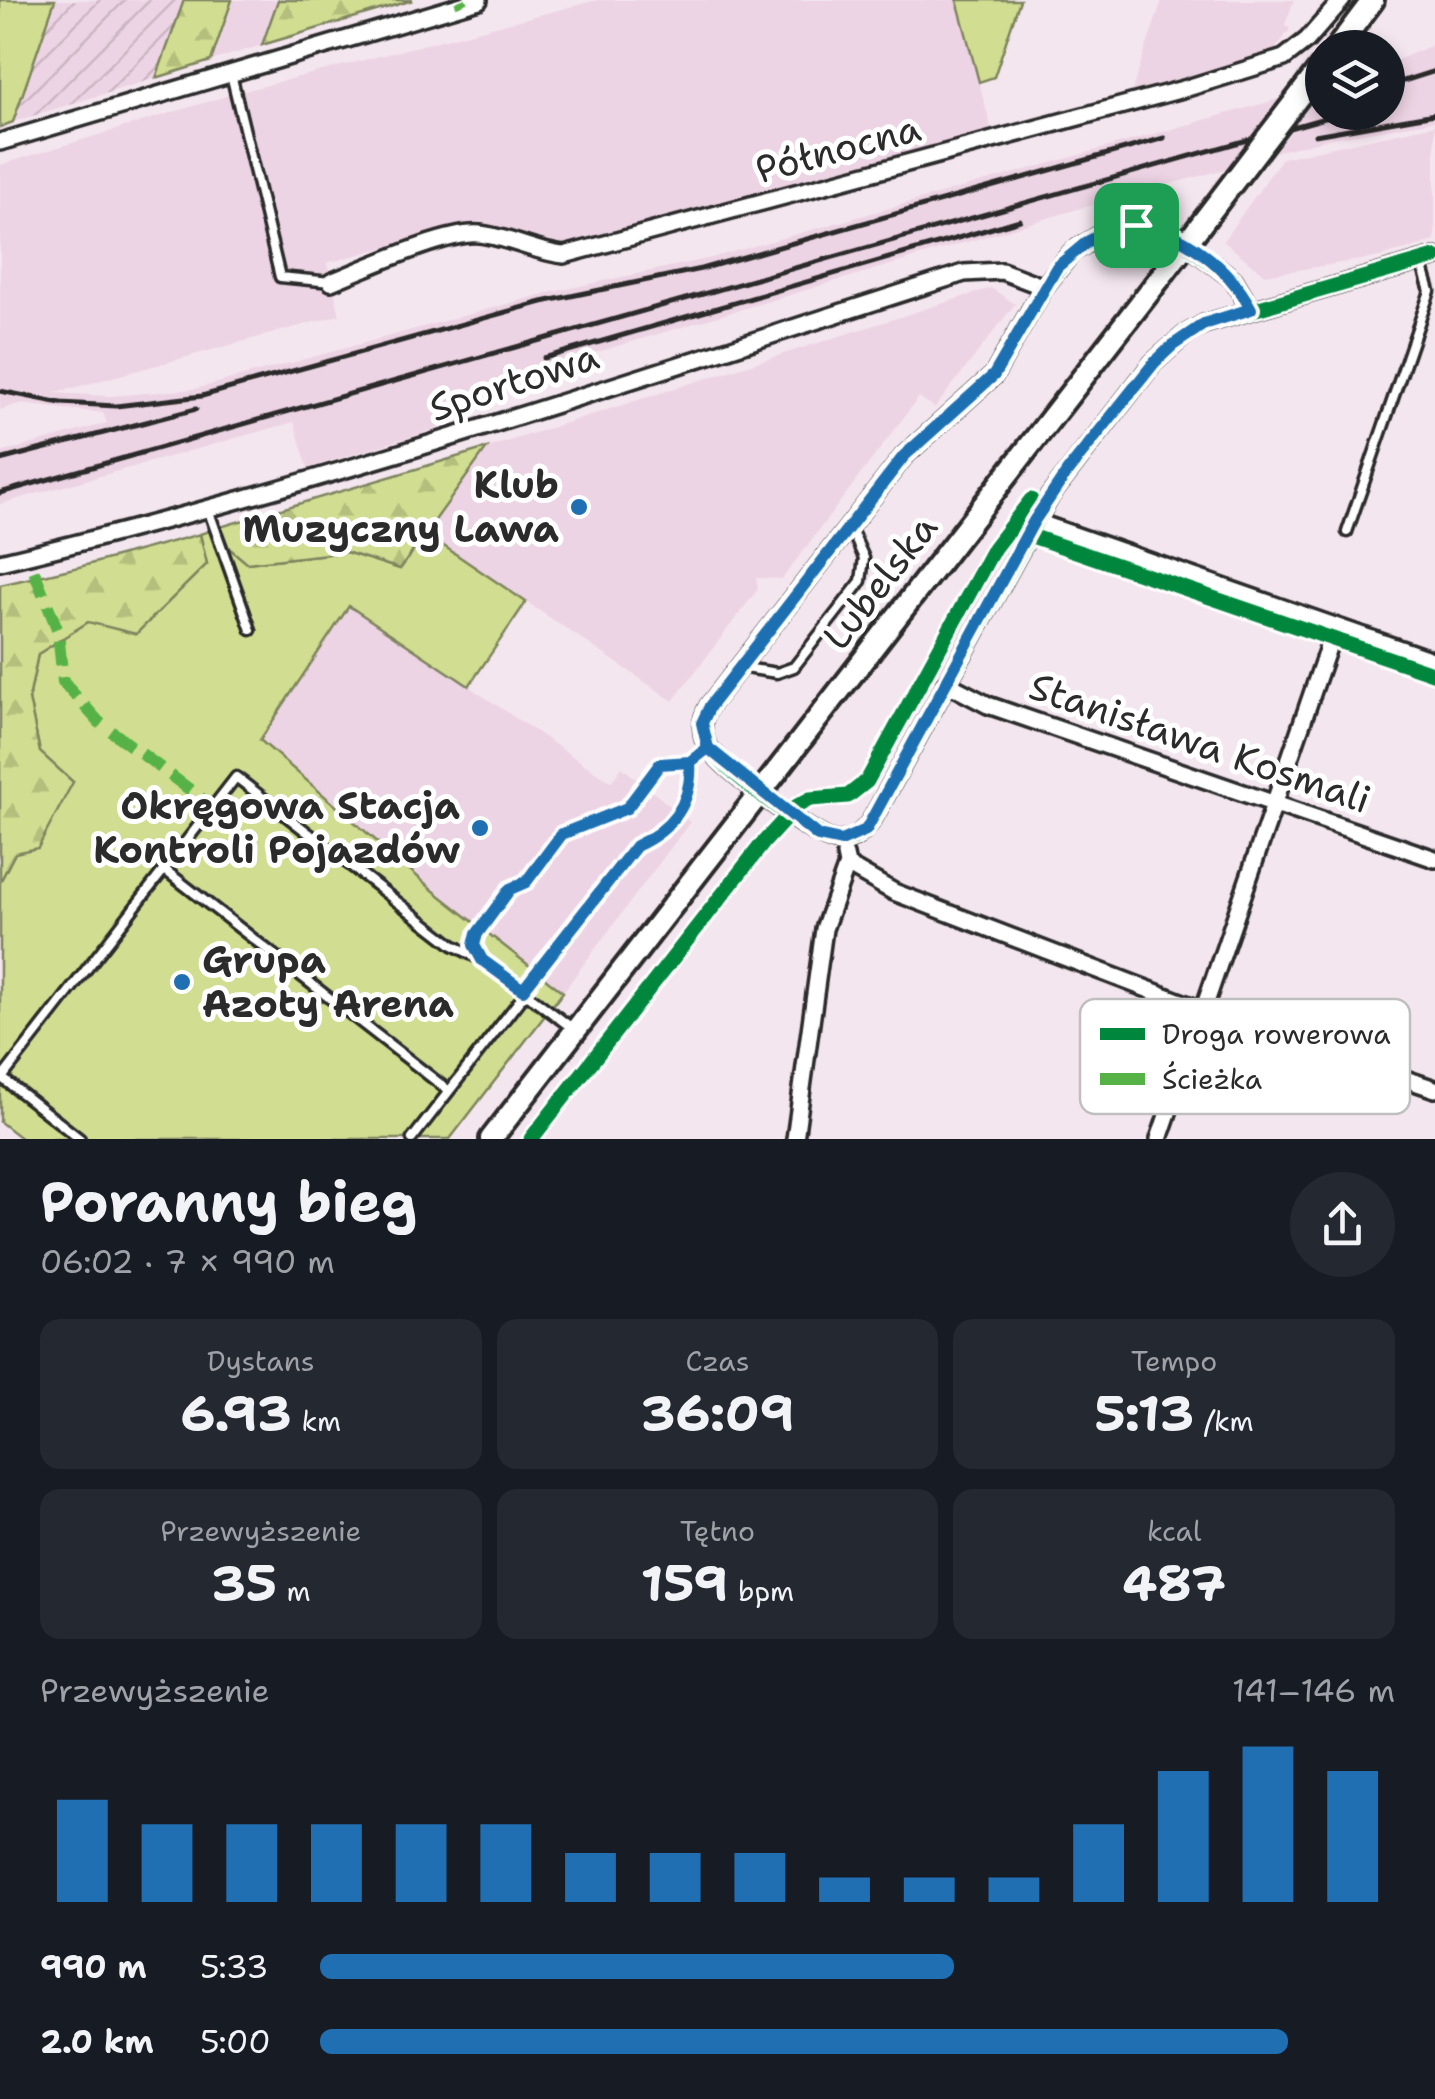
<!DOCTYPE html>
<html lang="pl">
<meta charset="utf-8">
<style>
body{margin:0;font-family:"Shantell Sans",sans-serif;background:#242831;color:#f1f3f6;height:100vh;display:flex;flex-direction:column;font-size:38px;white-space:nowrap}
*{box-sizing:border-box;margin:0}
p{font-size:32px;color:#9ea1a6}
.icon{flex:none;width:55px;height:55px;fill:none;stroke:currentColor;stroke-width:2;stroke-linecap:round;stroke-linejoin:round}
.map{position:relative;height:1139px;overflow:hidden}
.sheet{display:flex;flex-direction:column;background:#171b24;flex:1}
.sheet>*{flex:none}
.controls{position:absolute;left:1305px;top:30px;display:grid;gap:20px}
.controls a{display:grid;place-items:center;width:100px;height:100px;border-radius:50%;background:#171b24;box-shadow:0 5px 15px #0003;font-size:50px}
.pin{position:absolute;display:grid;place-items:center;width:85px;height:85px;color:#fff;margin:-42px;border-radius:20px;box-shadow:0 5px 15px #0006}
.round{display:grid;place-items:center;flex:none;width:105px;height:105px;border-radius:52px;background:#242831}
.head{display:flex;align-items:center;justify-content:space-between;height:170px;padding:0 40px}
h1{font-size:55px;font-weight:700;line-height:75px}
.stats{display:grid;grid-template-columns:repeat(3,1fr);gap:15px;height:170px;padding:10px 40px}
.stats div{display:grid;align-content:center;border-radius:20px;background:#242831;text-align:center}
.stats b{font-size:50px;font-weight:700}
.stats small{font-size:28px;font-weight:400}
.stats p{font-size:28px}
.chart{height:280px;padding:20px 40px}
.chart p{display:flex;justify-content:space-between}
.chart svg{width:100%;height:180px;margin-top:10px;stroke:#1f6fb2;stroke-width:6}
ul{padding:0 40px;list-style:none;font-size:32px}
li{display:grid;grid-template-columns:160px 120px 1fr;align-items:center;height:75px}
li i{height:25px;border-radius:12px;background:#1f6fb2}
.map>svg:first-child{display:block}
.built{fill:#edd4e4}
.industrial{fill:url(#industrial-furrows)}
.grass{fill:#d1de91;stroke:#7e845e;stroke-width:2.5}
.forest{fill:url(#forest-firs);stroke:#7e845e;stroke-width:2.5}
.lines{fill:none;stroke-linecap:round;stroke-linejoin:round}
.service-casing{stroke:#2b2b2b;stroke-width:15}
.minor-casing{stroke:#2b2b2b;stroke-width:22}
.secondary-casing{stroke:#2b2b2b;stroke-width:28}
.service{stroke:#fff;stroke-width:8}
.minor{stroke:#fff;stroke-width:15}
.secondary{stroke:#fff;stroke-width:20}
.rail{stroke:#2b2b2b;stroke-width:5}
.secondary-bridge-casing{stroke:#2b2b2b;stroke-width:28;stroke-linecap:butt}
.secondary-bridge{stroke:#fff;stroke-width:20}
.quiet{stroke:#56b246;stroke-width:12;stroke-dasharray:25 12;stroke-linecap:butt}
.cycleway-casing{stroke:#fff;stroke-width:21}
.cycleway{stroke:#00873e;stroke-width:15}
.route-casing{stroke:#fff;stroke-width:20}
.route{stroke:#1f6fb2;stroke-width:12}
.poi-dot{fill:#1f6fb2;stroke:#fff;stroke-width:4}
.labels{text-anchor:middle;stroke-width:10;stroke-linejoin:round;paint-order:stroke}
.street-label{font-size:38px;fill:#2b2b2b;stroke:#fff}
.poi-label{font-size:38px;font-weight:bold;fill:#2b2b2b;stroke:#fff;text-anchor:end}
.key{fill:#fff;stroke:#bfbfbf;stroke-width:2.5}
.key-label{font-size:28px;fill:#2b2b2b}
</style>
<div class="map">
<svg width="1435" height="1139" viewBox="0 0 1435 1139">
<defs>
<pattern id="industrial-furrows" width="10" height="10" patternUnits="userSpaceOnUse" patternTransform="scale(2.5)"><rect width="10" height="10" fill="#edd4e4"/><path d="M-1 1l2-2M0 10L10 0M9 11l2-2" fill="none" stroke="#cbb6c4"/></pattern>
<pattern id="forest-firs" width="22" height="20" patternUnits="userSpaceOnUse" patternTransform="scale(2.5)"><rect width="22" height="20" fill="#d1de91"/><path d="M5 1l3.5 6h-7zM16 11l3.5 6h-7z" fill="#b4bf7d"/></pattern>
</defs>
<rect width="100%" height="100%" fill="#f4e6ef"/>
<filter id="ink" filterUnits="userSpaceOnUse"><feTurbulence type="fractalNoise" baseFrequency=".01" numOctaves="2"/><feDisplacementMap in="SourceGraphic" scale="20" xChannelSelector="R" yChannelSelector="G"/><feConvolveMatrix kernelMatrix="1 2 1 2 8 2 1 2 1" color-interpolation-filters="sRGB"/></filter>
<g filter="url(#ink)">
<path class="built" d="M232 0H278L262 45 211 61Z
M597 0H957L992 131 559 245 474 223 327 263 340 315 55 393 109 396 195 389 547 293 711 258 1279 99 1226 169 1078 209 477 388 436 429 308 468 294 422 0 504V453L107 423 103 413 18 404 0 410V165L236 93Z
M1162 0H1294L1285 25 1290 29 1272 54 1131 93Z
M1435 44V121L1328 139 1275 152 1322 90V112H1388V64Z
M1435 125V241L1380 257 1265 275 1223 241 1282 158Z
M991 288 1015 304 935 408 919 397 782 579 756 578 758 589 673 701 426 534 487 448Z
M349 606 611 782 622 767 690 822 563 992 434 891 260 740Z"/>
<path class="industrial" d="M55 0H184L156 78 13 122Z"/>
<path class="grass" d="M0 0H55L13 122 0 127Z
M957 0H1020L994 77 979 82Z
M220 527 229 548 247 563 346 552 400 569 426 534 526 602 469 686 349 606 260 740 434 891 563 992 450 1139H22L0 1122V882L15 853 73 782 40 753 29 699 38 654 88 622 207 564 200 534Z"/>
<path class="forest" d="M184 0H232L211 61 156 78Z
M278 0H413L262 45Z
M487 448 400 569 346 552 247 563 229 548 220 527Z
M200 534 207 564 136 634 88 622 38 654 29 699 40 752 73 782 38 848 15 853 0 882V585L79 567Z"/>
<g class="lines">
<g class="service-casing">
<path id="service" d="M231 74 280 277 331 282
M208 509 251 630
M1347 532 1430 291 1421 261
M739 667 777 673 794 667 861 581 864 558 849 525
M165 870 449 1091
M482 960 474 945 477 935 509 889 526 882 562 834 627 809 660 764 690 762
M523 990 635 846C673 830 693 803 690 762L709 748
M80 1139 2 1078 236 777 453 945 482 960 572 1028
M412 1139 526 992"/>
</g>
<g class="minor-casing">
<path id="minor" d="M0 142 479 0
M331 282C364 269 448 230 480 234 508 237 535 252 564 255L1187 88 1284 58 1307 40 1342 0
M1251 309 1233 279 1177 237 1157 227 1136 225 1119 229 1102 234 1072 252 1044 287 994 375 904 456 709 706C702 718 700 729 706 743 715 763 814 838 836 841 854 842 864 832 873 818L1050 496 1153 363 1186 334 1204 324 1435 257
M1034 521 1435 661
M0 562C327 485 644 375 964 273L1002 271 1044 287
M946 683 988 705 1435 859
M847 865 894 892 1202 1010 1435 1089
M795 1139 824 929 847 865 845 855
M1159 1139 1335 627"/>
</g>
<g class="secondary-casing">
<path id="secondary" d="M1337 48 1373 0
M491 1139 1153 287"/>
</g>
<use href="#service" class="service"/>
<use href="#minor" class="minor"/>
<use href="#secondary" class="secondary"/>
<path class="rail" d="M1388 86 1435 71
M1315 135 1435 114
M544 358 1020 220
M0 391 61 403 116 406 202 396 542 302 701 269 1164 138
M0 460 196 409
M0 493 1346 112"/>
<g class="secondary-bridge-casing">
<path id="secondary-bridge" d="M1153 287 1322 66"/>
</g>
<use href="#secondary-bridge" class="secondary-bridge"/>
<path class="quiet" d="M460 0 462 5
M34 571 58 631 63 682 99 722 213 807"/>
<g class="cycleway-casing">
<path id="cycleway" d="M1251 309 1233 279 1177 237 1157 227 1136 225 1119 229 1102 234 1072 252 1044 287 994 375 904 456 709 706C702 718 700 729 706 743 715 763 814 838 836 841 854 842 864 832 873 818L1050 496 1153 363 1186 334 1204 324 1435 257
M1014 530 1435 674
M531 1139 763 843 797 806 810 799 848 796 867 781 994 548 1031 500"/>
</g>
<use href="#cycleway" class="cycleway"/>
</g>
</g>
<g class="lines" filter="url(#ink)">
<g class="route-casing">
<path id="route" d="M1136 225 1102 234 1087 242 1057 267 994 375 904 456 710 706 702 723 708 748 690 762 660 764 627 808 562 834 526 882 510 889 477 934 474 945 482 960 523 990 636 846C672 830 693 802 690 762L708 748 818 836 841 841 866 830 1034 521 1067 472 1154 363 1173 345 1204 324 1251 309C1230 268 1182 230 1136 225"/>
</g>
<use href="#route" class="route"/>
</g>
<g class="poi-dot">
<circle cx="579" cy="507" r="10"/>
<circle cx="480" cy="828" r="10"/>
<circle cx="182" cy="982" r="10"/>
</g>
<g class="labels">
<g class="street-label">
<text transform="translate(838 149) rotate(-15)" y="13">Północna</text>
<text transform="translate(514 382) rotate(-18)" y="13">Sportowa</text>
<text transform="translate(880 582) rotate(-52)" y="13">Lubelska</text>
<text transform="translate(1200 743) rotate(19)" y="13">Stanisława Kosmali</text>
</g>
<g class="poi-label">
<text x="559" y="498">Klub<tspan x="559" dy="44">Muzyczny Lawa</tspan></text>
<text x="460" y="819">Okręgowa Stacja<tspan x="460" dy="44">Kontroli Pojazdów</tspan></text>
<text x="202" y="973" text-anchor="start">Grupa<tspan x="202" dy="44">Azoty Arena</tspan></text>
</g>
</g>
<rect x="1080" y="999" width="330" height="115" rx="15" class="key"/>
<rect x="1100" y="1028" width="45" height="12" fill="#00873e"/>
<rect x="1100" y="1073" width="45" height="12" fill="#56b246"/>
<g class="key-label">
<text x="1162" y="1044">Droga rowerowa</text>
<text x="1162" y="1089">Ścieżka</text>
</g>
</svg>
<div class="controls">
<a><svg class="icon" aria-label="layers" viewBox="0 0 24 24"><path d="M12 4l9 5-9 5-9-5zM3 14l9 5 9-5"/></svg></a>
</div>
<div class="pin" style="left:1136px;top:225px;background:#1e9e55"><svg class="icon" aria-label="arrive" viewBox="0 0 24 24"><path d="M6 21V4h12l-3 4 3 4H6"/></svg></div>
</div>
<section class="sheet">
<div class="head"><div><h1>Poranny bieg</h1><p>06:02 · 7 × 990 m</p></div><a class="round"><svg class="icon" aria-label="share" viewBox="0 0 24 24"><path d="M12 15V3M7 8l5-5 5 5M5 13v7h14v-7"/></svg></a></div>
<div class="stats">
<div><p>Dystans</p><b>6.93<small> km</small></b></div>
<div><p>Czas</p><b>36:09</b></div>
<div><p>Tempo</p><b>5:13<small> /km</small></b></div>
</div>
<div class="stats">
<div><p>Przewyższenie</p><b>35<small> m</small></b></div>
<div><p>Tętno</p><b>159<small> bpm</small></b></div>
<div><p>kcal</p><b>487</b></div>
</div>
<div class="chart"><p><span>Przewyższenie</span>141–146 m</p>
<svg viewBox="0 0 160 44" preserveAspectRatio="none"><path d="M5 44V19M15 44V25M25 44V25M35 44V25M45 44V25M55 44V25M65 44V32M75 44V32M85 44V32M95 44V38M105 44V38M115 44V38M125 44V25M135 44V12M145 44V6M155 44V12"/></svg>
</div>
<ul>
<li><b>990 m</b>5:33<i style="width:59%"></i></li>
<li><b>2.0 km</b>5:00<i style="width:90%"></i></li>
</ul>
</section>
